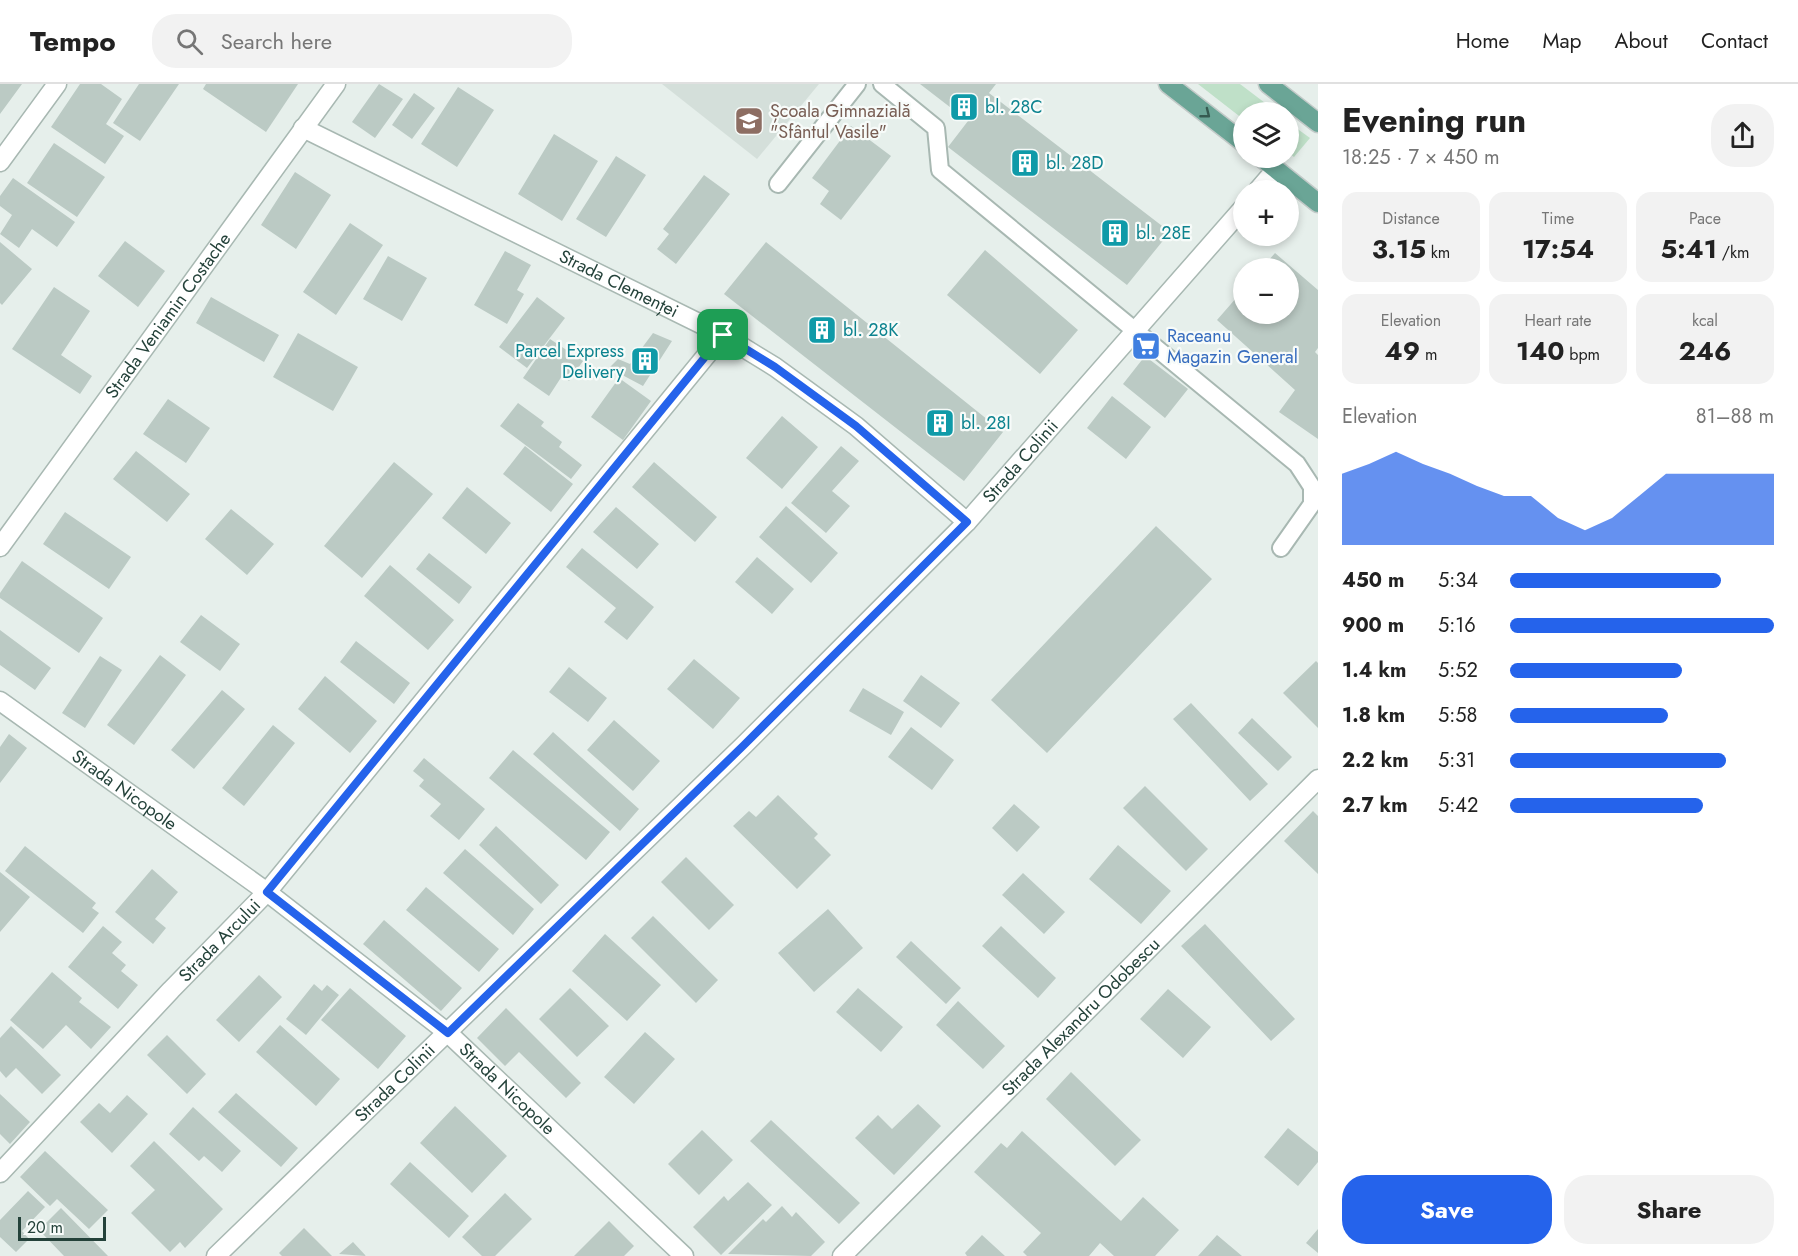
<!DOCTYPE html>
<meta charset="utf-8">
<style>
body{margin:0;font-family:Jost,sans-serif;background:#f2f2f2;color:#222;height:100vh;display:flex;flex-direction:column;font-size:22px;white-space:nowrap}
*{box-sizing:border-box;margin:0}
p{font-size:20px;color:#767676}
.icon{flex:none;width:33px;height:33px;fill:none;stroke:currentColor;stroke-width:2;stroke-linecap:round;stroke-linejoin:round}
.map{position:relative;flex:1;overflow:hidden}
.details{display:flex;flex-direction:column;background:#fff;width:480px}
.details>*{flex:none}
.buttons{position:absolute;left:1233px;top:18px;display:grid;gap:12px}
.buttons a{display:grid;place-items:center;width:66px;height:66px;border-radius:50%;background:#fff;box-shadow:0 3px 9px #0003;font-size:30px}
.scale{position:absolute;left:18px;bottom:15px;width:88px;box-sizing:border-box;padding-left:6px;border:3px solid #24423a;border-top:0;font-size:16px;line-height:21px;white-space:nowrap;color:#24423a;-webkit-text-stroke:4px #f7fbf9;paint-order:stroke}
.pin{position:absolute;display:grid;place-items:center;width:51px;height:51px;color:#fff;margin:-26px;border-radius:12px;box-shadow:0 3px 9px #0006}
.round{display:grid;place-items:center;flex:none;width:63px;height:63px;border-radius:24px;background:#f2f2f2}
.headline{display:flex;align-items:center;justify-content:space-between;height:102px;padding:0 24px}
h1{font-size:33px;font-weight:700;line-height:45px}
.stats{display:grid;grid-template-columns:repeat(3,1fr);gap:9px;height:102px;padding:6px 24px}
.stats div{display:grid;align-content:center;border-radius:15px;background:#f2f2f2;text-align:center}
.stats b{font-size:26px;font-weight:700}
.stats small{font-size:16px;font-weight:400}
.stats p{font-size:16px}
.chart{height:168px;padding:12px 24px}
.chart p{display:flex;justify-content:space-between}
.chart svg{width:100%;height:108px;margin-top:6px;fill:#2563eb;opacity:.7}
.button{display:flex;gap:12px;margin-top:auto;padding:12px 24px}
.button a{flex:1;height:69px;border-radius:24px;background:#2563eb;color:#fff;font-size:24px;font-weight:700;line-height:69px;text-align:center}
.button a+a{background:#f2f2f2;color:#222}
ul{padding:0 24px;list-style:none;font-size:20px}
li{display:grid;grid-template-columns:96px 72px 1fr;align-items:center;height:45px}
li i{height:15px;border-radius:8px;background:#2563eb}
header{display:flex;align-items:center;gap:36px;box-sizing:border-box;height:84px;padding:0 30px;background:#fff;border-bottom:2px solid #e0e0e0}
header strong{font-size:28px}
nav{display:flex;gap:33px;margin-inline-start:auto;font-size:21px}
.search{width:420px;height:54px;background:#f2f2f2;display:flex;align-items:center;gap:15px;box-sizing:border-box;padding:0 21px;border-radius:24px;color:#767676;font-size:22px}
main{display:flex;flex:1;min-height:0}
.map>svg:first-child{display:block}
.built{fill:#d4dfda}
.green{fill:#bfe0c8}
.building{fill:#bbcac4}
.lines{fill:none;stroke-linecap:round;stroke-linejoin:round}
.lane-casing{stroke:#a8b8b2;stroke-width:20}
.street-casing{stroke:#a8b8b2;stroke-width:21}
.primary-casing{stroke:#c2cac8;stroke-width:21}
.lane{stroke:#fff;stroke-width:16}
.street{stroke:#fff;stroke-width:18}
.primary{stroke:#6aa596;stroke-width:18}
.oneway{stroke:#365b51}
.route-casing{stroke:#fff;stroke-width:12}
.route{stroke:#2563eb;stroke-width:8}
.labels{text-anchor:middle;stroke-width:4.5;stroke-linejoin:round;paint-order:stroke}
.culture-label{font-size:18px;fill:#0d838f;stroke:#f7fbf9;text-anchor:start}
.education-label{font-size:18px;fill:#785e54;stroke:#f7fbf9;text-anchor:start}
.street-label{font-size:18px;fill:#24423a;stroke:#f7fbf9}
.shop-label{font-size:18px;fill:#366cbe;stroke:#f7fbf9;text-anchor:start}
</style>
<header>
<strong>Tempo</strong>
<div class="search"><svg class="icon" aria-label="search" viewBox="0 0 24 24"><circle cx="10" cy="10" r="6"/><path d="M15 15l6 6"/></svg>Search here</div>
<nav><a>Home</a><a>Map</a><a>About</a><a>Contact</a></nav>
</header>
<main>
<div class="map">
<svg width="1318" height="1172" viewBox="0 0 1318 1172">
<rect width="100%" height="100%" fill="#e6efeb"/>
<path class="built" d="M662 0H819L757 75Z"/>
<path class="green" d="M1198 0H1240L1277 28H1244L1243 35Z
M1288 38 1310 54 1294 73 1289 69Z"/>
<path class="building" d="M0 0H22L0 30Z
M80 0H101L122 15 106 40 124 52 105 80 51 43Z
M139 0H179L140 57 113 39Z
M206 0H298L266 48 203 5Z
M379 0 403 15 375 54 352 38Z
M920 0H996L989 9 1170 148 1127 201 948 63 968 37Z
M458 3 494 26 457 83 421 60Z
M414 9 435 24 412 55 392 41Z
M851 42 891 72 841 136 820 120 829 107 812 94Z
M554 50 598 77 562 137 518 110Z
M54 59 105 93 77 133 27 99Z
M616 72 646 91 606 153 576 135Z
M295 88 331 111 296 165 261 141Z
M704 91 730 110 676 180 657 165 669 150 663 145Z
M13 94 75 138 57 163 32 145 19 164 0 150 12 131 0 122V112Z
M350 139 383 161 336 231 303 208Z
M125 157 165 187 138 223 98 192Z
M0 158 32 185 2 221 0 219Z
M766 158 1003 348 964 397 724 210Z
M985 166 1078 246 1040 290 947 211Z
M505 167 531 181 517 206 524 210 507 240 474 221Z
M1275 169 1318 206V264L1315 268 1318 271V355L1279 328 1295 306 1217 236 1244 205V230H1288V184H1262Z
M388 172 427 194 402 237 363 215Z
M54 203 90 227 61 271 92 292 80 310 12 265Z
M211 213 279 251 264 278 196 239Z
M537 213 565 234 527 284 499 263Z
M298 249 358 283 333 327 273 293Z
M653 249 672 257 643 302 609 284 618 275 630 280Z
M550 255 583 277 569 297 562 292 549 312 523 294Z
M1145 272 1188 305 1165 334 1123 300Z
M619 294 651 317 623 356 591 333Z
M1112 312 1151 343 1126 375 1087 344Z
M168 315 210 344 186 379 143 350Z
M518 319 544 338 541 342 562 358 559 363 582 381 571 395 500 342Z
M782 332 818 363 782 405 746 374Z
M525 362 573 400 551 428 503 390Z
M841 362 859 377 832 407 850 422 826 449 791 419Z
M136 367 190 410 167 438 113 395Z
M394 378 433 410 362 494 324 462Z
M654 378 717 433 695 458 632 403Z
M467 403 511 439 486 470 442 434Z
M786 422 838 469 811 499 759 453Z
M616 423 659 460 637 485 593 448Z
M231 425 274 460 247 491 205 455Z
M65 428 131 473 109 505 43 460Z
M1156 442 1212 495 1047 669 991 616Z
M582 464 654 523 627 556 604 538 616 524 566 483Z
M429 469 472 503 459 520 416 485Z
M757 473 794 505 772 530 735 498Z
M22 477 103 534 79 569 0 514V509Z
M390 481 454 536 428 566 364 512Z
M201 531 240 560 220 587 180 558Z
M0 546 51 584 35 606 0 581Z
M356 557 410 599 394 620 340 578Z
M160 571 186 591 134 661 107 641Z
M100 572 122 586 85 644 62 629Z
M694 575 740 614 713 645 667 605Z
M1316 577 1318 579V644L1283 609Z
M569 583 607 614 588 638 549 608Z
M921 591 960 619 941 644 903 617Z
M325 592 377 637 350 669 298 625Z
M863 604 904 628 891 651 849 627Z
M222 606 245 625 194 685 171 666Z
M1191 619 1268 700 1250 717 1173 635Z
M1252 634 1292 673 1278 687 1238 649Z
M614 636 660 677 633 707 587 666Z
M273 641 295 659 244 722 222 704Z
M911 643 954 676 932 706 888 673Z
M553 648 639 725 620 747 533 670Z
M9 650 27 664 0 699V663Z
M513 666 610 748 586 776 489 694Z
M424 674 485 725 459 756 430 732 441 720 419 702 424 696 413 687Z
M1145 702 1208 765 1186 787 1123 724Z
M778 711 818 750 814 754 831 771 797 805 733 742 749 727 756 733Z
M1014 720 1040 743 1017 768 992 744Z
M1313 727 1318 732V790L1284 757Z
M496 742 559 801 541 820 479 761Z
M1118 761 1171 807 1141 840 1089 795Z
M25 762 96 819 92 824 99 829 83 849 5 787Z
M465 765 534 825 513 851 443 789Z
M686 773 734 821 709 846 661 798Z
M152 785 178 808 155 835 166 844 153 860 115 828Z
M0 788 30 813 0 848Z
M1023 789 1065 828 1044 850 1002 811Z
M426 803 499 865 479 888 406 826Z
M828 825 863 864 814 908 778 869Z
M653 832 718 896 696 919 631 854Z
M384 836 462 904 441 927 363 860Z
M1205 840 1295 935 1271 957 1181 862Z
M103 842 122 858 112 869 126 881 121 887 138 901 118 925 68 883Z
M1001 842 1056 894 1038 914 982 862Z
M605 850 661 901 627 937 572 887Z
M911 857 961 904 946 920 896 873Z
M52 888 82 914 79 918 111 943 91 965 66 941 43 965 10 936Z
M259 891 282 913 239 958 216 936Z
M314 900 322 907 327 901 339 911 306 951 286 935Z
M350 904 406 952 378 985 321 936Z
M570 904 609 942 577 973 539 935Z
M858 904 903 943 881 968 836 928Z
M1168 905 1211 943 1183 974 1140 935Z
M958 917 1005 962 983 985 936 941Z
M506 924 581 999 566 1014 519 968 505 982 477 954Z
M280 941 340 995 316 1022 256 968Z
M11 942 61 991 42 1010 16 984 6 994 0 987V954Z
M645 948 675 975 634 1020 604 993Z
M167 951 206 990 187 1010 147 971Z
M1071 988 1141 1056 1115 1082 1046 1015Z
M236 1009 298 1064 281 1083 218 1028Z
M0 1010 30 1038 10 1060 0 1050Z
M127 1011 148 1030 112 1069 80 1038 99 1019 110 1029Z
M918 1020 941 1042 894 1091 855 1054 878 1031 892 1045Z
M455 1022 507 1072 472 1109 420 1059Z
M193 1023 241 1067 222 1088 204 1072 199 1077 169 1050Z
M771 1036 860 1119 839 1140 750 1057Z
M1288 1044 1318 1068V1078L1298 1102 1264 1073Z
M702 1046 733 1076 699 1111 668 1080Z
M1022 1047 1121 1137 1143 1113 1179 1146 1155 1172H1114L1100 1159 1089 1172H1027L1023 1168 1041 1149 974 1088 1001 1059 1007 1064Z
M154 1057 223 1125 185 1164 180 1158 170 1168 131 1129 155 1106 130 1082Z
M45 1067 108 1126 89 1145 57 1115 50 1122 20 1093Z
M410 1078 469 1132 449 1154 390 1100Z
M748 1098 772 1121 721 1171 693 1143 724 1112 728 1117Z
M28 1107 45 1123 22 1147 29 1155 16 1168 0 1153V1136Z
M505 1109 532 1135 495 1172H482L462 1153Z
M782 1122 792 1133 796 1128 825 1158 811 1172 728 1170 763 1135 766 1138Z
M61 1124 108 1172H64L39 1146Z
M609 1137 634 1162 624 1172H574Z
M304 1144 332 1172H282L279 1169Z
M1318 1145V1169L1306 1159Z
M982 1151 1005 1172H967L965 1169Z
M1217 1151 1242 1172H1198Z
M353 1158 366 1172 339 1170Z"/>
<g class="lines">
<g class="lane-casing">
<path id="lane" d="M882 0 936 44 940 86 1297 380 1312 403V420L1281 464
M778 100 857 0"/>
</g>
<g class="street-casing">
<g id="street">
<path id="s1" d="M303 44 723 251 775 283 856 342 967 438"/>
<path d="M0 78 57 0"/>
<path d="M1258 106 1276 85"/>
<path id="s2" d="M0 463 336 0"/>
<path id="s3" d="M0 617 267 808 448 949 684 1172"/>
<path id="s4" d="M0 1089 171 906 267 808 723 251"/>
<path id="s5" d="M216 1172 744 661 967 438 1244 123"/>
<path id="s6" d="M842 1172 1318 695"/>
</g>
</g>
<g class="primary-casing">
<path id="primary" d="M1168 0 1244 59
M1268 0 1318 39
M1262 74 1318 119"/>
</g>
<use href="#lane" class="lane"/>
<use href="#street" class="street"/>
<use href="#primary" class="primary"/>
</g>
<defs><path id="oneway-chevron" d="M-2-3.5L2.5 0L-2 3.5" fill="none" stroke-width="1.6" stroke-linecap="round" stroke-linejoin="round" transform="scale(1.5)"/></defs>
<use class="oneway" href="#oneway-chevron" transform="translate(1206 30) rotate(38)"/>
<g class="lines">
<g class="route-casing">
<path id="route" d="M723 251 775 283 856 342 967 438 744 661 448 949 267 808Z"/>
</g>
<use href="#route" class="route"/>
</g>
<defs>
<g id="building-square" transform="scale(1.5)"><rect x="-9" y="-9" width="18" height="18" rx="4" fill="#0f9aa8" stroke="#f7fbf9"/><path d="M-4-6H4V6H1V3H-1V6H-4ZM-2.5-4.3h1.7v1.8h-1.7ZM.8-4.3h1.7v1.8H.8ZM-2.5-1h1.7V.8h-1.7ZM.8-1h1.7V.8H.8Z" fill="#fff"/></g>
<g id="school-square" transform="scale(1.5)"><rect x="-9" y="-9" width="18" height="18" rx="4" fill="#8d6e63" stroke="#f7fbf9"/><path d="M0-5L7-2L0 1L-7-2ZM-4 1L0 2.5L4 1V4Q0 6-4 4Z" fill="#fff"/></g>
<g id="supermarket-square" transform="scale(1.5)"><rect x="-9" y="-9" width="18" height="18" rx="4" fill="#3f7fe0" stroke="#f7fbf9"/><path d="M-6-5.5h2.5l.6 2H6L4.5 2H-2.5L-4.4-4H-6ZM-1.5 3.2a1.3 1.3 0 1 0 .1 0ZM3 3.2a1.3 1.3 0 1 0 .1 0Z" fill="#fff"/></g>
</defs>
<g fill-rule="evenodd">
<use href="#building-square" x="964" y="23"/>
<use href="#school-square" x="749" y="37"/>
<use href="#building-square" x="1025" y="79"/>
<use href="#building-square" x="1115" y="149"/>
<use href="#building-square" x="822" y="246"/>
<use href="#supermarket-square" x="1146" y="262"/>
<use href="#building-square" x="645" y="277"/>
<use href="#building-square" x="940" y="339"/>
</g>
<g class="labels">
<g class="culture-label">
<text x="985" y="29">bl. 28C</text>
<text x="1046" y="85">bl. 28D</text>
<text x="1136" y="155">bl. 28E</text>
<text x="843" y="252">bl. 28K</text>
<text x="624" y="273" text-anchor="end">Parcel Express<tspan x="624" dy="21">Delivery</tspan></text>
<text x="961" y="345">bl. 28I</text>
</g>
<g class="education-label">
<text x="770" y="33">Școala Gimnazială<tspan x="770" dy="21">"Sfântul Vasile"</tspan></text>
</g>
<g class="street-label">
<text dy="6" stroke="none"><textPath href="#s1" startOffset="352">Strada Clemenței</textPath></text>
<text dy="6" stroke="none"><textPath href="#s2" startOffset="286">Strada Veniamin Costache</textPath></text>
<text dy="6" stroke="none"><textPath href="#s5" startOffset="1131">Strada Colinii</textPath></text>
<text dy="6" stroke="none"><textPath href="#s3" startOffset="153">Strada Nicopole</textPath></text>
<text dy="6" stroke="none"><textPath href="#s4" startOffset="320">Strada Arcului</textPath></text>
<text dy="6" stroke="none"><textPath href="#s6" startOffset="338">Strada Alexandru Odobescu</textPath></text>
<text dy="6" stroke="none"><textPath href="#s5" startOffset="249">Strada Colinii</textPath></text>
<text dy="6" stroke="none"><textPath href="#s3" startOffset="639">Strada Nicopole</textPath></text>
</g>
<g class="shop-label">
<text x="1167" y="258">Raceanu<tspan x="1167" dy="21">Magazin General</tspan></text>
</g>
</g>
</svg>
<div class="buttons">
<a><svg class="icon" aria-label="layers" viewBox="0 0 24 24"><path d="M12 4l9 5-9 5-9-5zM3 14l9 5 9-5"/></svg></a>
<a>+</a>
<a>−</a>
</div>
<div class="scale">20 m</div>
<div class="pin" style="left:723px;top:251px;background:#1e9e55"><svg class="icon" aria-label="arrive" viewBox="0 0 24 24"><path d="M6 21V4h12l-3 4 3 4H6"/></svg></div>
</div>
<section class="details">
<div class="headline"><div><h1>Evening run</h1><p>18:25 · 7 × 450 m</p></div><a class="round"><svg class="icon" aria-label="share" viewBox="0 0 24 24"><path d="M12 15V3M7 8l5-5 5 5M5 13v7h14v-7"/></svg></a></div>
<div class="stats">
<div><p>Distance</p><b>3.15<small> km</small></b></div>
<div><p>Time</p><b>17:54</b></div>
<div><p>Pace</p><b>5:41<small> /km</small></b></div>
</div>
<div class="stats">
<div><p>Elevation</p><b>49<small> m</small></b></div>
<div><p>Heart rate</p><b>140<small> bpm</small></b></div>
<div><p>kcal</p><b>246</b></div>
</div>
<div class="chart"><p><span>Elevation</span>81–88 m</p>
<svg viewBox="0 0 160 44" preserveAspectRatio="none"><path d="M0 44V15L10 11L20 6L30 11L40 15L50 20L60 24L70 24L80 33L90 38L100 33L110 24L120 15L130 15L140 15L150 15L160 15V44z"/></svg>
</div>
<ul>
<li><b>450 m</b>5:34<i style="width:80%"></i></li>
<li><b>900 m</b>5:16<i style="width:100%"></i></li>
<li><b>1.4 km</b>5:52<i style="width:65%"></i></li>
<li><b>1.8 km</b>5:58<i style="width:60%"></i></li>
<li><b>2.2 km</b>5:31<i style="width:82%"></i></li>
<li><b>2.7 km</b>5:42<i style="width:73%"></i></li>
</ul>
<div class="button"><a>Save</a><a>Share</a></div>
</section>
</main>
